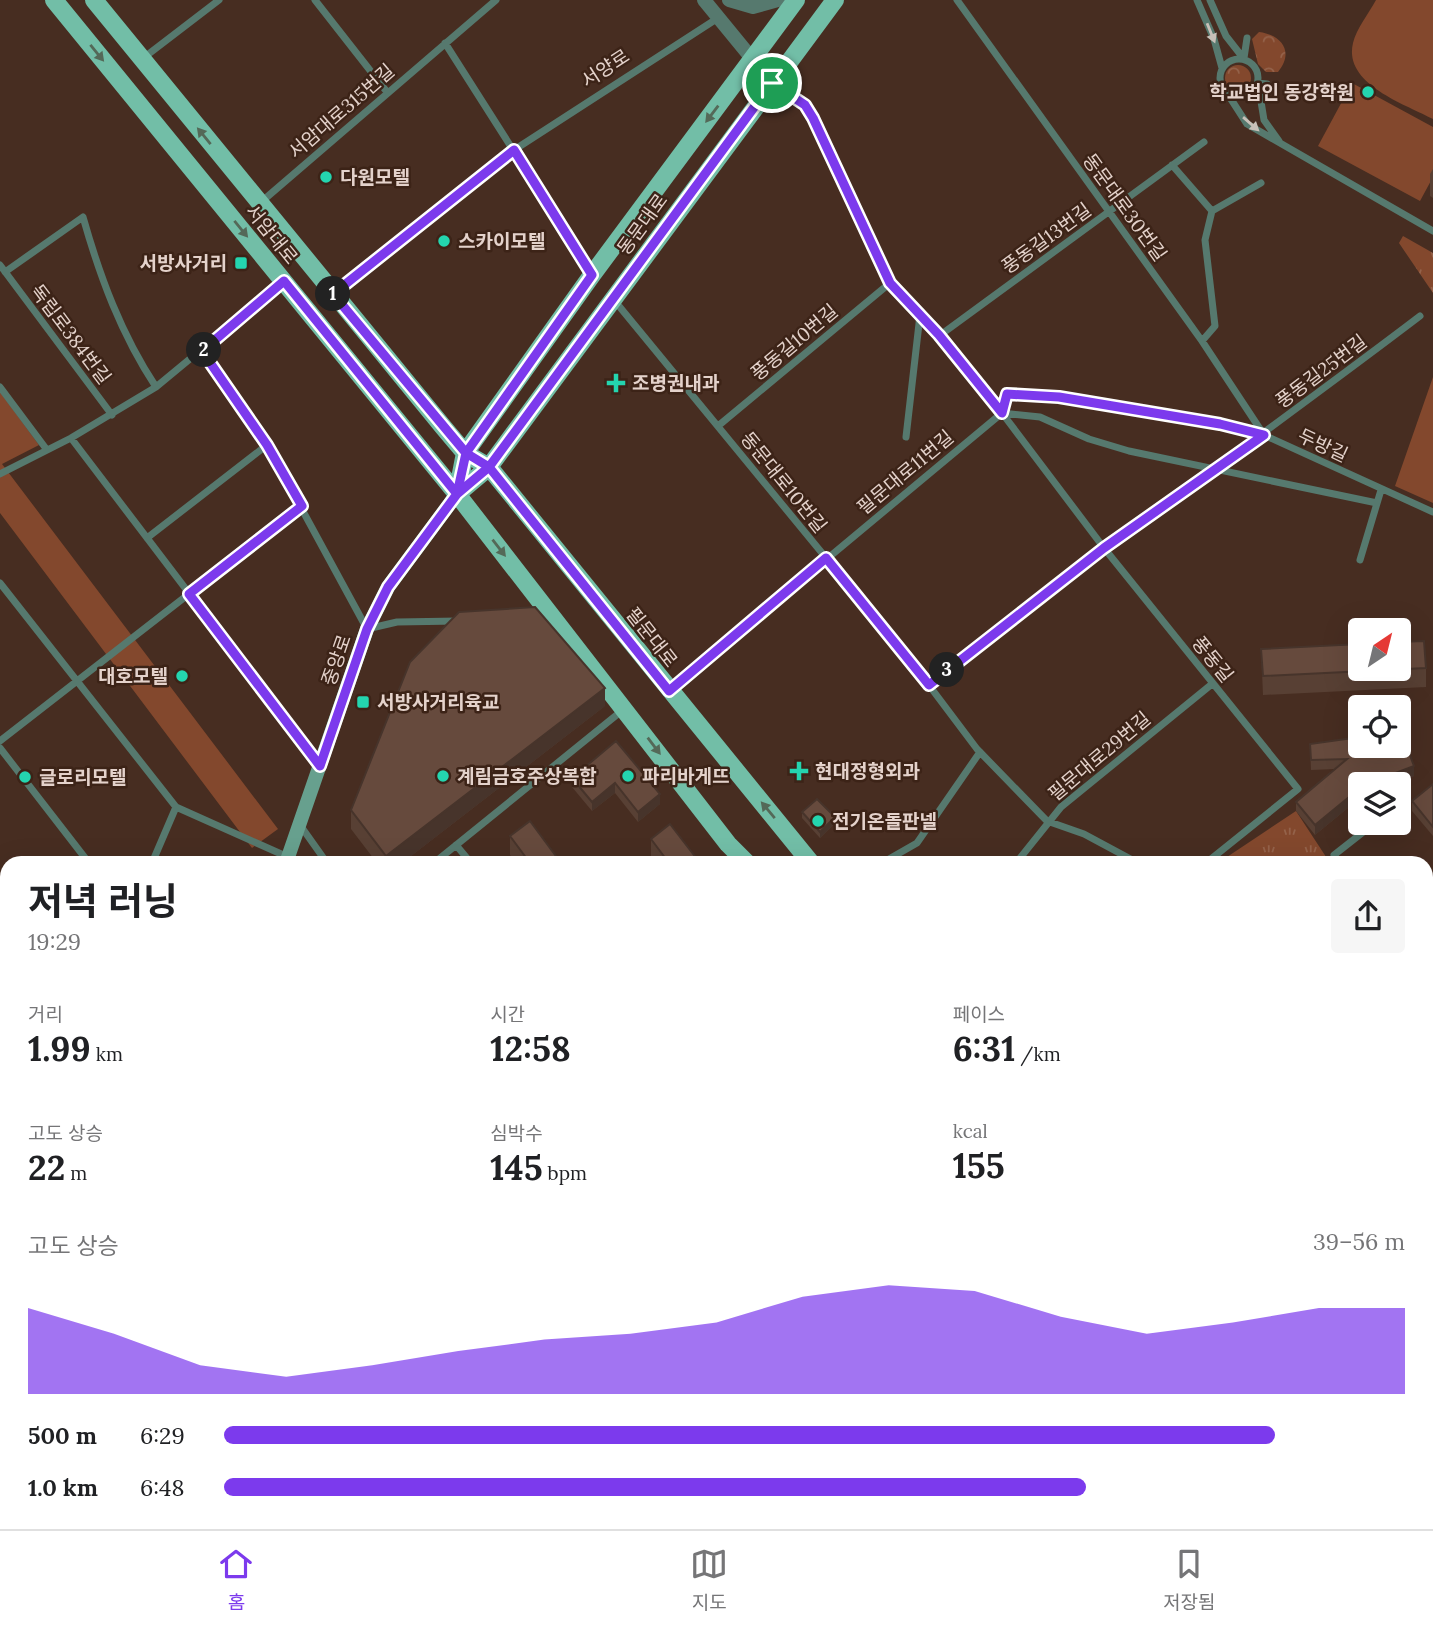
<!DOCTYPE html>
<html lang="ko">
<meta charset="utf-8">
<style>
body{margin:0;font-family:Lora,"Noto Sans KR",serif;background:#f6f6f6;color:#202124;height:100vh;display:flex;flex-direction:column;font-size:26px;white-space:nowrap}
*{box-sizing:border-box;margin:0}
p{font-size:23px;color:#757577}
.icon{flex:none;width:38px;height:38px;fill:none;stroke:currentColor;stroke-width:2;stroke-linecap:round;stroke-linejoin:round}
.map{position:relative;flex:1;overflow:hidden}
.drawer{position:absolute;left:0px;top:856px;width:1433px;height:674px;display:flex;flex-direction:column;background:#fff;border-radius:21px 21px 0 0;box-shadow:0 7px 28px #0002}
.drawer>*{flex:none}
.needle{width:46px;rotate:35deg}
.tools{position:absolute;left:1348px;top:618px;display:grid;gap:14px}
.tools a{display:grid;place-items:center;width:63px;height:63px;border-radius:7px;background:#fff;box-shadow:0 7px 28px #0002;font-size:35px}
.pin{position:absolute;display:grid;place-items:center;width:60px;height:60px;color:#fff;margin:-30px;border:4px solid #fff;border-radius:50%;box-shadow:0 2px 7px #0007}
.km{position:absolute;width:35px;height:35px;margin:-18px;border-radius:50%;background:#222;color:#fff;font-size:19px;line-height:35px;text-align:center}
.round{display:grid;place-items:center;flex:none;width:74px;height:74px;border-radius:7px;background:#f6f6f6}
.head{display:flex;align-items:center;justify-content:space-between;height:119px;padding:0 28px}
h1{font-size:38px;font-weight:700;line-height:52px}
.figures{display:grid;grid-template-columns:repeat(3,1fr);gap:10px;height:119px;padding:7px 28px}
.figures div{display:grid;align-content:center}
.figures b{font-size:35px;font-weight:700}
.figures small{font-size:19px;font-weight:400}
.figures p{font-size:19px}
.chart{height:196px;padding:14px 28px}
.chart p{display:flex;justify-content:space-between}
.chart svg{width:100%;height:126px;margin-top:7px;fill:#7c3aed;opacity:.7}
ul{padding:0 28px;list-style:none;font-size:23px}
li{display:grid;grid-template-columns:112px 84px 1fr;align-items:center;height:52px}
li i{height:18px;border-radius:9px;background:#7c3aed}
.menu{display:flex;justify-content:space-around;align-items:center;height:98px;border-top:2px solid #e0e0e0;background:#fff;font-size:19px;color:#757577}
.menu a{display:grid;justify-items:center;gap:4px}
.menu .active{color:#7c3aed}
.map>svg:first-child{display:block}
.grass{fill:url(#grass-tufts)}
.forest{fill:url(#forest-crowns)}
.green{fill:#83482d}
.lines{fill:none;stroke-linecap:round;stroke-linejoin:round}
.service{stroke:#56796e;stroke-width:7}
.minor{stroke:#56796e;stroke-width:14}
.tertiary{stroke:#56796e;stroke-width:14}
.secondary{stroke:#67a08e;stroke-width:14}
.primary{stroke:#72bea7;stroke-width:18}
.wall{fill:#584034}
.shaded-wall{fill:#47342b}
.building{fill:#664a3d;stroke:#47342b;stroke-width:2}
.oneway{fill:#c8c0b8}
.oneway2{fill:#546958}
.route-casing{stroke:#fff;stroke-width:14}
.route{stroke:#7c3aed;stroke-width:9}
.poi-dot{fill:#24d5af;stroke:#3c2317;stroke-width:2.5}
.labels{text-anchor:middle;stroke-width:5;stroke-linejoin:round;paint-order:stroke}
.street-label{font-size:19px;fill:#e4d2cb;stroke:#3c2317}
.poi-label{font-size:19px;font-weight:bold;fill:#e4d2cb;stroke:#3c2317;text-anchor:start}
</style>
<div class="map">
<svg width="1433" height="1529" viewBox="0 0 1433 1529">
<defs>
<pattern id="grass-tufts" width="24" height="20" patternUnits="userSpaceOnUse" patternTransform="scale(1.75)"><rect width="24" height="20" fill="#83482d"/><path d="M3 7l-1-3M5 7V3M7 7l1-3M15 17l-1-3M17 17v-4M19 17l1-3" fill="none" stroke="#94624a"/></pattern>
<pattern id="forest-crowns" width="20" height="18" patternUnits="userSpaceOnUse" patternTransform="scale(1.75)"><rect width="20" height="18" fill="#83482d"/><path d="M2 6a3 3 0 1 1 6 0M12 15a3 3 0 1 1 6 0" fill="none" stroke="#94624a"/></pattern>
</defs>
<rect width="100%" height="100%" fill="#472d21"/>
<path class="grass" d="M1403 236 1433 253V293L1399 243Z
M1296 811 1330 863H1218Z"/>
<path class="forest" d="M1259 32C1283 35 1294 53 1278 72H1266L1258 64 1252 39Z
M1225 78a13 13 0 1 1 26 0a13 13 0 1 1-26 0Z"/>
<path class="green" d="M1376 0H1433V119C1405 104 1343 84 1353 43 1356 29 1369 13 1376 0Z
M1352 83 1433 127V177L1420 201 1318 146Z
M1433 377V503L1395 486Z
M0 392 39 445 2 464 278 829 252 848 0 513Z
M1426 1206 1433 1215V1283L1426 1289Z
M38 1522H170L180 1529H33Z"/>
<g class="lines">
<path class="service" d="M315 0 387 92
M957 0 1202 341 1264 435
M1197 0 1214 39 1222 68
M1210 0 1226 36 1244 59
M445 43 592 274
M1244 58 1247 38
M1220 78a19 19 0 1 1 38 0a19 19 0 1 1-38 0Z
M142 59 219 0
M773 84 805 105 813 118 890 283 939 336 1002 413 1104 548 1298 789 1206 863
M1267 84 1258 83 1264 120 1279 141
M1227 93 1247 124 1433 231
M1172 165 1212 211 1261 183
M260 203 496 0
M0 265 112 415
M5 272 83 217C100 277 121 334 156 387
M334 294 514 150 718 18
M614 300 910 660 977 749 1047 821 1084 834 1138 863
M939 336 1204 142
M1202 341 1215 326 1205 240 1212 211
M203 351 267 445 367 629 397 622 458 621
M0 387 47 450
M1002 413 1007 394 1018 393 1186 418 1264 435 1433 512
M1002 413 1040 417 1089 439 1129 451 1377 503
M718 426 890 283
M906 437 920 315
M71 438 319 764
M0 474 71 438 156 387 283 282
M147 538 267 445
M1360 560 1381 490
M0 583 176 807 288 857
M929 685C1089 557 1257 440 1420 316
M672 688 1002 413
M0 741 302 506
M0 748 89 863
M300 825 327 863
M456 845 471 863
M152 863 176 807
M434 863 624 709
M882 863 917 843 980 752
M1016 863 1061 807 1212 684
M1340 863 1334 855 1376 822
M0 915 7 924
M1426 975 1433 984
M1426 1020 1433 1001
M1426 1041 1433 1040
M0 1084 7 1079
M754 1522 759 1529
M796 1522 802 1529
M1033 1522 1038 1529
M1357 1522 1362 1529"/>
<path class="minor" d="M704 0 772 83
M729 0 753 7 778 0
M820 1529 828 1522"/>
<path class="tertiary" d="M0 1114 7 1124
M332 1522 338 1529"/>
<path class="secondary" d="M286 863 367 629 388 587 457 494
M0 1481 7 1471"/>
<path class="primary" d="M54 0 457 494 728 844 747 863
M94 0 444 428 465 453 489 467 811 863
M457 494 489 467 835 0
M457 494 465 453 592 275 796 0
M1257 1522 1262 1529
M1294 1522 1299 1529"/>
</g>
<path class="wall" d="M1433 169V198L1430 196V174Z
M1261 649 1426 668V687L1263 695Z
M605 706 402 863H377L351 829V810Z
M616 741 660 804 638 822 615 793 592 811 572 787V778Z
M1310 744 1355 753 1414 776 1393 784H1360V798L1315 835 1296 811V802L1335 769 1311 770Z
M1433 784V836L1412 811V801Z
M802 812 835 823 820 838 802 818Z
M510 836 561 863H516L510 855Z
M651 839 700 863H655L651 858Z
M1426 878 1433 881V933L1426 924Z
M1426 1073 1433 1078V1165L1426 1156Z
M1426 1369 1433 1378V1455L1429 1451H1426Z
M1369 1522H1426L1433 1529H1374Z"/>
<path class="shaded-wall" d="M605 688V706L402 863H386V856Z
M1414 766V776L1393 784H1367Z
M615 783V793L592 811V802Z
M1360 788V798L1315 835V825Z
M660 794V804L638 822V812Z
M835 817V823L820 838V832Z
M1433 1325V1339L1426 1344V1330Z"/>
<path class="building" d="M535 607 605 688 386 856 351 810 410 662 459 612Z
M1424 641 1426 668 1263 676 1261 649 1360 644V668H1398V642Z
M1402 734 1414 766 1367 784H1360V788L1315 825 1296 802 1347 759 1311 760 1310 744 1353 738 1355 753 1373 746H1398V736Z
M616 741 660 794 638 812 615 783 592 802 572 778Z
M1433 784V827L1412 801Z
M817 799 835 817 820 832 802 812Z
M530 821 561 863H530L510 836Z
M670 824 700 863H669L651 839Z
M1429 876 1433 881V926L1426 918V878Z
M1428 1071 1433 1078V1151L1426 1142V1073Z
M1433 1286V1325L1426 1330V1291Z
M1426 1369 1433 1378V1442L1429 1437H1426Z
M1426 1452 1430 1456H1433V1529H1385L1380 1522H1426Z
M209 1522H256L265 1529H205Z
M278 1522H282L291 1529H274Z
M1093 1522H1114L1113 1527 1131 1529H1092Z"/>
<defs><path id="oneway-solid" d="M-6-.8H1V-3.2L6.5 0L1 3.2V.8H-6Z" transform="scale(1.75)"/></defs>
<g class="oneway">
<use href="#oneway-solid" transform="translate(1211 33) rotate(68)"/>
<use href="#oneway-solid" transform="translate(1251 124) rotate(41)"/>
</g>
<g class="oneway2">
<use href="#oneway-solid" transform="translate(97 53) rotate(51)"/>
<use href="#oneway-solid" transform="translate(712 114) rotate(127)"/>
<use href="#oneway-solid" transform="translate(204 136) rotate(-129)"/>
<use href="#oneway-solid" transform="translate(241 229) rotate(51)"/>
<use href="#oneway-solid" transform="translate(499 548) rotate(52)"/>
<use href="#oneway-solid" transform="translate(654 746) rotate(53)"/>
<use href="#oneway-solid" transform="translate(768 810) rotate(-130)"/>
</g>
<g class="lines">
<g class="route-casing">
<path id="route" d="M772 83 489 467 466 453 592 275 514 150 333 294 466 453 457 494 388 587 367 629 320 766 189 594 302 506 267 445 202 351 284 281 457 494 489 467 669 691 826 558 929 685 1104 548 1264 435 1220 424 1059 397 1007 394 1002 413 939 335 890 283 813 118 805 105 772 83"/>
</g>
<use href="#route" class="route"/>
</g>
<g class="poi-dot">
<circle cx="1368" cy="92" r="7"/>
<circle cx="326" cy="177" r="7"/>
<circle cx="444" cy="241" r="7"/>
<rect x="234" y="256" width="14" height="14" rx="3.5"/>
<path d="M612.5 372.5h7v7h7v7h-7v7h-7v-7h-7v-7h7z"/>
<circle cx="182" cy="676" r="7"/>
<rect x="356" y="695" width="14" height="14" rx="3.5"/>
<path d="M795.5 760.5h7v7h7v7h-7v7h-7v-7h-7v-7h7z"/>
<circle cx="443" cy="776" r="7"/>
<circle cx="628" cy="776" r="7"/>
<circle cx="25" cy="777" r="7"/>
<circle cx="818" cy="821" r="7"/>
</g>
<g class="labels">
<g class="street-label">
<text transform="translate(605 68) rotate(-33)" y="7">서양로</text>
<text transform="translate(341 111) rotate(-41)" y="7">서암대로315번길</text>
<text transform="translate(1125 207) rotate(54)" y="7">동문대로30번길</text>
<text transform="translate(642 224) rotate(-54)" y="7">동문대로</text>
<text transform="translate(272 234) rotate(51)" y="7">서암대로</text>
<text transform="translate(1046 238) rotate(-36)" y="7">풍동길13번길</text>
<text transform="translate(71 334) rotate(53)" y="7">독립로384번길</text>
<text transform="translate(794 342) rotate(-40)" y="7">풍동길10번길</text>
<text transform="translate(1321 371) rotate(-37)" y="7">풍동길25번길</text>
<text transform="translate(1323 445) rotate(25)" y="7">두방길</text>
<text transform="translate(905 472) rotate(-40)" y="7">필문대로11번길</text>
<text transform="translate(784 482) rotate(51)" y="7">동문대로10번길</text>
<text transform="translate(652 637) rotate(52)" y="7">필문대로</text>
<text transform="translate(1213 659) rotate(51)" y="7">풍동길</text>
<text transform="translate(336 660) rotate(-71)" y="7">중앙로</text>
<text transform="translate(1099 756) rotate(-40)" y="7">필문대로29번길</text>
</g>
<g class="poi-label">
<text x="1354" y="99" text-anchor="end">학교법인 동강학원</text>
<text x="340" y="184">다원모텔</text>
<text x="458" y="248">스카이모텔</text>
<text x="227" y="270" text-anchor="end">서방사거리</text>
<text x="632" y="390">조병권내과</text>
<text x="168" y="683" text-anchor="end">대호모텔</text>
<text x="377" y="709">서방사거리육교</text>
<text x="815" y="778">현대정형외과</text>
<text x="457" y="783">계림금호주상복합</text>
<text x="642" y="783">파리바게뜨</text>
<text x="39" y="784">글로리모텔</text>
<text x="832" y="828">전기온돌판넬</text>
</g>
</g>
</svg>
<div class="tools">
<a><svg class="needle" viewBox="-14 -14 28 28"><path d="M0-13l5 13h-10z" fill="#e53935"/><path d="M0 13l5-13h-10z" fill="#757577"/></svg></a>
<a><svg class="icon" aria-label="locate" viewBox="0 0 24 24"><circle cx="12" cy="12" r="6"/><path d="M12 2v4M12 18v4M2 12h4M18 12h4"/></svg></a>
<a><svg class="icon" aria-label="layers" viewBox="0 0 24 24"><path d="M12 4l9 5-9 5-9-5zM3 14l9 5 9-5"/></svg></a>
</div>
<div class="pin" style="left:772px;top:83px;background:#1e9e55"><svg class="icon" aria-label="arrive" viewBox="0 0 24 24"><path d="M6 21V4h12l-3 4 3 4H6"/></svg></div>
<b class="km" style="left:333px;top:294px">1</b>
<b class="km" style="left:204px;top:350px">2</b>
<b class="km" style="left:947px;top:670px">3</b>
<section class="drawer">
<div class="head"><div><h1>저녁 러닝</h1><p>19:29</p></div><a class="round"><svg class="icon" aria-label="share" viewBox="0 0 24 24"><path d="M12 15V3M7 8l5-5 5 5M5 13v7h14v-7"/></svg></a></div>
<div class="figures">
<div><p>거리</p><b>1.99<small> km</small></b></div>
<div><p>시간</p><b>12:58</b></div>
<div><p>페이스</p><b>6:31<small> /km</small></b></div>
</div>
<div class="figures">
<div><p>고도 상승</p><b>22<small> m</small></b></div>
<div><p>심박수</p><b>145<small> bpm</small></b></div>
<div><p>kcal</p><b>155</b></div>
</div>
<div class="chart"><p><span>고도 상승</span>39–56 m</p>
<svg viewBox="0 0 160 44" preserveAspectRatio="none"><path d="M0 44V14L10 23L20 34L30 38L40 34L50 29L60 25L70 23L80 19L90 10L100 6L110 8L120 17L130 23L140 19L150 14L160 14V44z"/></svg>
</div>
<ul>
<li><b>500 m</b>6:29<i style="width:89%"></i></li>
<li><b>1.0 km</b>6:48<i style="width:73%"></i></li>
</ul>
</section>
</div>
<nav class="menu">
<a class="active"><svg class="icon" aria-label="home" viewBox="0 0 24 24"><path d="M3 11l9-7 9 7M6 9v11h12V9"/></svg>홈</a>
<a><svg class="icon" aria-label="map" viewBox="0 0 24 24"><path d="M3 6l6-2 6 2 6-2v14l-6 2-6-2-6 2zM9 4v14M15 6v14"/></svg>지도</a>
<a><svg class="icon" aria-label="saved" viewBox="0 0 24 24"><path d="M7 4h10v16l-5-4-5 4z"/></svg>저장됨</a>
</nav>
